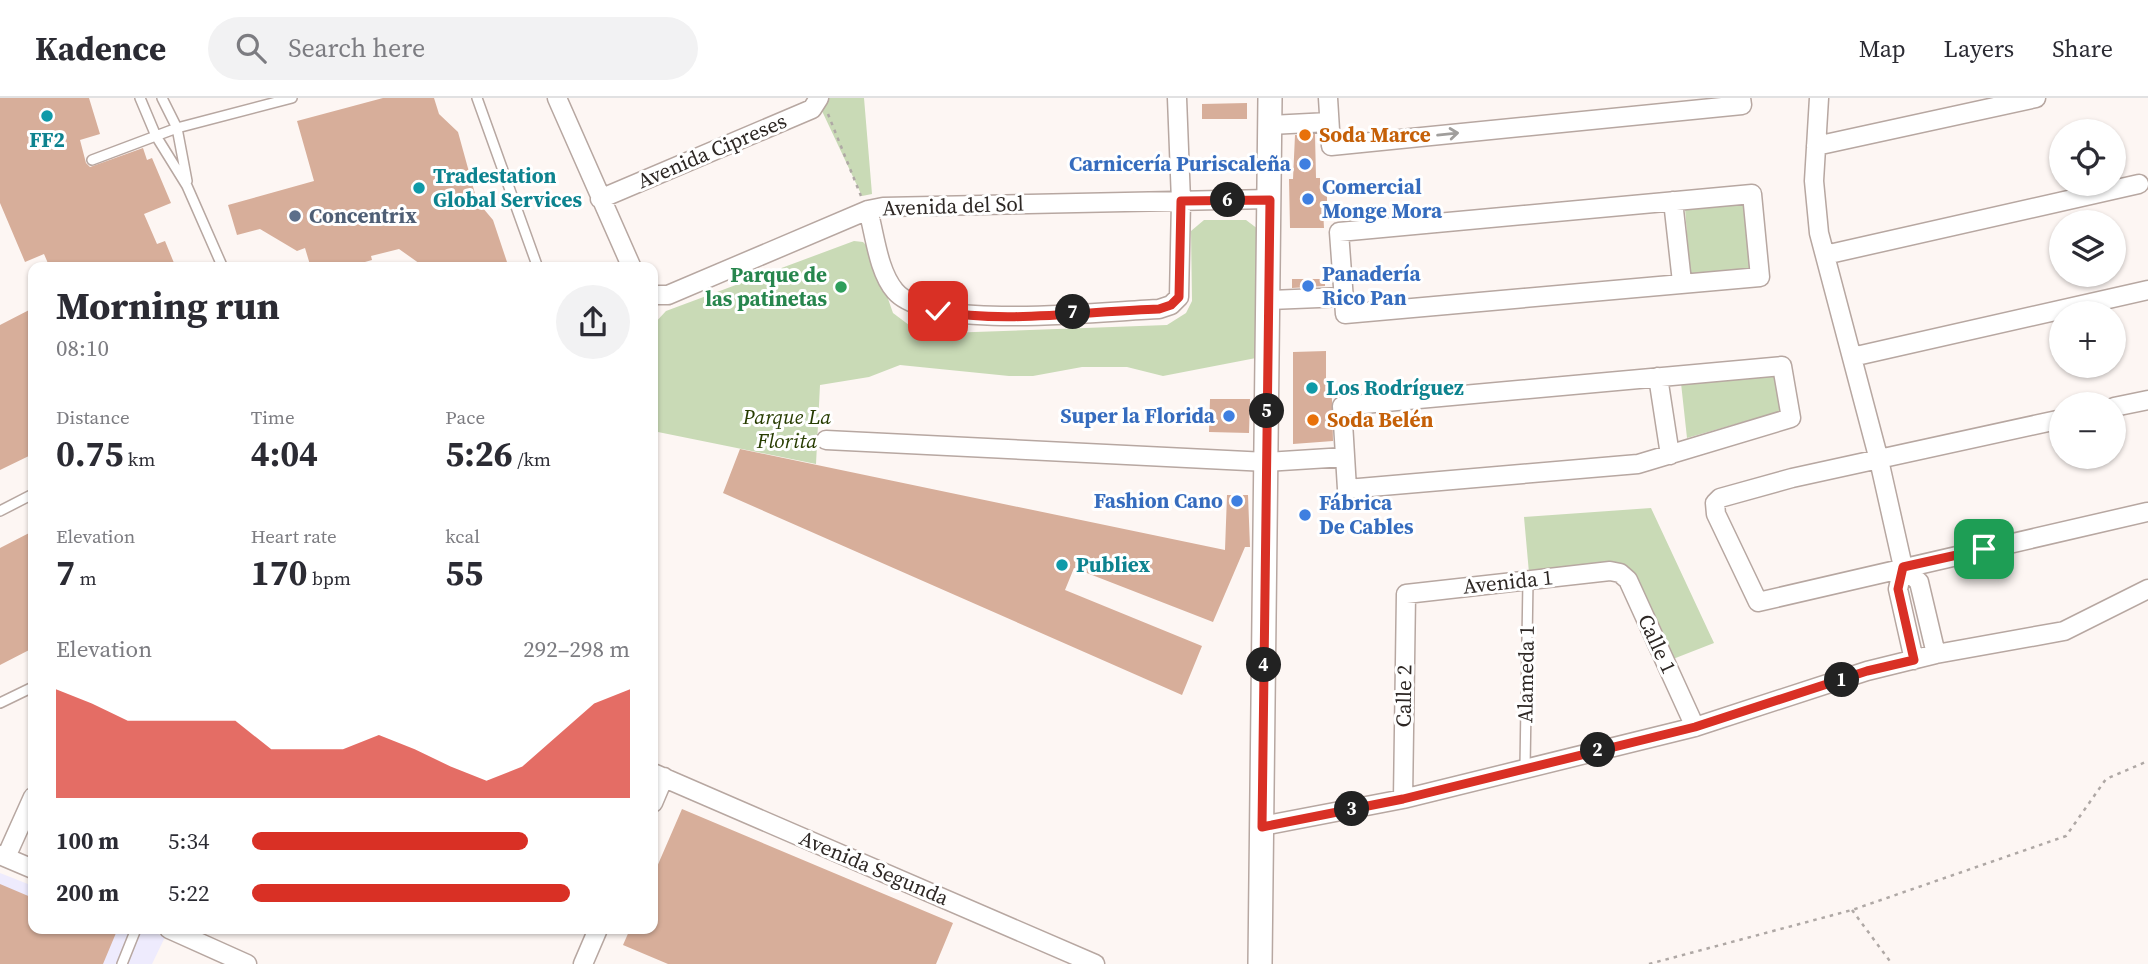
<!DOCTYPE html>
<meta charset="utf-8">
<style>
body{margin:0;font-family:"Source Serif 4",serif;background:#f2f2f3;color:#2b2b33;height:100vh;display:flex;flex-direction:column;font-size:26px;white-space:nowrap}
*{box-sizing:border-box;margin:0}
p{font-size:23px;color:#7c7c81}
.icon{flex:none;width:38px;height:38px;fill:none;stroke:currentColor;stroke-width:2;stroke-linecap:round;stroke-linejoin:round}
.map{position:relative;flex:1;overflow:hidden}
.panel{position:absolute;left:28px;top:164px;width:630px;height:672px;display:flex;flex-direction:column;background:#fff;border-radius:14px;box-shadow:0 2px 5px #0004}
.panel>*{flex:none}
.fabs{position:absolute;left:2049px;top:21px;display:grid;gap:14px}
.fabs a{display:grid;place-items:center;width:77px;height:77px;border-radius:50%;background:#fff;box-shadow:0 2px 5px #0004;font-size:35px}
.pin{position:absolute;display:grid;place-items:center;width:60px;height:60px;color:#fff;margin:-30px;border-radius:14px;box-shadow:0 4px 10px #0006}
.km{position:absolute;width:35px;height:35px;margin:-18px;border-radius:50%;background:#222;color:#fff;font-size:19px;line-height:35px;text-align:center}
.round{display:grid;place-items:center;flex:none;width:74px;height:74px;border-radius:37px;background:#f2f2f3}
.summary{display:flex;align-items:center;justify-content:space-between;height:119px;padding:0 28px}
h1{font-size:38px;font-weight:700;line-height:52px}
.metrics{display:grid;grid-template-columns:repeat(3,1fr);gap:10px;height:119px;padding:7px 28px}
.metrics div{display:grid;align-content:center}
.metrics b{font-size:35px;font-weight:700}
.metrics small{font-size:19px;font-weight:400}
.metrics p{font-size:19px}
.chart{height:196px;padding:14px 28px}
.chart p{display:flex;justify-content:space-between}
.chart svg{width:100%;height:126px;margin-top:7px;fill:#d93025;opacity:.7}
ul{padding:0 28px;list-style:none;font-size:23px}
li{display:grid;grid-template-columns:112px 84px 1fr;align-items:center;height:52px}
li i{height:18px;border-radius:9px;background:#d93025}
header{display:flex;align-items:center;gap:42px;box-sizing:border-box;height:98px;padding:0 35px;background:#fff;border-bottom:2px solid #e1e1e2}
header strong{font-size:33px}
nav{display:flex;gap:38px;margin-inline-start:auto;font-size:24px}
.search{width:490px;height:63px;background:#f2f2f3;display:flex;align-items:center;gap:18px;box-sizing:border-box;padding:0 24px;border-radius:38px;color:#7c7c81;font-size:26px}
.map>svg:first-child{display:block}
.commercial{fill:#eeebfd}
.green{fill:#c9dab6}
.building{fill:#d7ae9a}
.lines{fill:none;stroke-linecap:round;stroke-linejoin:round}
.service-casing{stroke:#b7a7a1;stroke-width:12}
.minor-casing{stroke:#b7a7a1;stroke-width:21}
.tertiary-casing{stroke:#b7a7a1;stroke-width:26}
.path{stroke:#afa8a5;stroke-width:2.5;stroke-dasharray:3.5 5;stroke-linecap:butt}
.service{stroke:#fff;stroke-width:9}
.minor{stroke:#fff;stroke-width:18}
.tertiary{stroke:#fff;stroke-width:23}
.oneway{stroke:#a09e9c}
.route-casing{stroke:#fff;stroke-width:14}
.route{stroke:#d93025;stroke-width:9}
.culture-dot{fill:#0f9aa8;stroke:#fff;stroke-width:2.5}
.food-dot{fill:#e8710a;stroke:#fff;stroke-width:2.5}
.shop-dot{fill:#3f7fe0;stroke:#fff;stroke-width:2.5}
.service-dot{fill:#5c6f8a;stroke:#fff;stroke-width:2.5}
.leisure-dot{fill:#2e9e5b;stroke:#fff;stroke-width:2.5}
.labels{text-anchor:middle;stroke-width:6;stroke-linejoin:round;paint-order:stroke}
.food-label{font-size:21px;font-weight:bold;fill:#c56008;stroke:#fff;text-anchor:start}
.culture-label{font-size:21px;font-weight:bold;fill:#0d838f;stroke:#fff;text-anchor:start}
.street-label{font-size:21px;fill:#2d2724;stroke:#fff}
.shop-label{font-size:21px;font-weight:bold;fill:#366cbe;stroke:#fff;text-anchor:end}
.service-label{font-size:21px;font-weight:bold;fill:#4e5e75;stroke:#fff;text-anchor:start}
.leisure-label{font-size:21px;font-weight:bold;fill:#27864d;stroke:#fff;text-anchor:end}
.park-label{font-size:21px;font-style:italic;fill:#273c01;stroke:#fff}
</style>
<header>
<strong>Kadence</strong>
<div class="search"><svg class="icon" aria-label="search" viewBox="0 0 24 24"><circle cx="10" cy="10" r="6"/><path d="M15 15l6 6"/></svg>Search here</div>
<nav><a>Map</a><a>Layers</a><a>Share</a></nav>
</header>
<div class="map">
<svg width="2148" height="866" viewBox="0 0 2148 866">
<rect width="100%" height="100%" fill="#fdf6f3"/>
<path class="commercial" d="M0 775 33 788V831H146L165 839 152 866H0Z"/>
<path class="green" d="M827 0H864L872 96 862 98 822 13Z
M1749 105 1754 173 1690 177 1685 110Z
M1204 122H1246L1258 131 1256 260 1163 278 1127 269H1082L1033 278H1009L900 267 869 279 820 287 816 366 653 333V227L666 213 854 143 863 144 871 152 893 215 913 230 946 235 1167 227 1186 215 1192 203 1191 133Z
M1777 274 1784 312 1687 340 1681 285Z
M1651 410 1714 545 1673 561 1628 469 1622 466 1529 475 1524 419Z"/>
<path class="building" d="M0 0H89L100 36 80 42 86 65 90 69 143 50 147 62 152 60 171 105 144 116 157 146 165 143 174 165 162 170H50L44 156 25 164 0 105Z
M383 0H434L439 16 458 34 477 103 493 122 509 170H432L431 167 423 168 399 151 371 158 372 162 344 170H311L305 150 297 153 260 131 237 137 228 107 314 83 297 23Z
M1247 5V21H1202V6Z
M1315 36 1316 80H1320V92H1327V110L1323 111 1324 130H1290L1289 81H1293L1295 37Z
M1292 181H1325V188L1292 190Z
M33 210V356L0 372V227Z
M1326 253V283H1330L1332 302 1333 343 1293 346V254Z
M1210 301H1250L1249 335 1209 334Z
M740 351 1225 452 1227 397H1248L1250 449H1245L1213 524 1074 470 1065 492 1202 548 1182 597 723 395Z
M33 433V550L0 567V450Z
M682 711 953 825 936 866H668L623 847 630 831H653V778Z
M0 786 33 800V831H106L116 835 103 866H0Z"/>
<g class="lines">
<g class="service-casing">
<path id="service" d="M140 0 156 38 187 88 223 170
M162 0 177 30 187 83
M477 0 538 170
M92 62 177 30 292 0
M0 413 33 396
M0 605 33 589
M1525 670 1528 482
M122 866 136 831"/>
</g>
<g class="minor-casing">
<path id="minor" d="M557 0 632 170
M1328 0 1331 48 1742 7 1741 0
M1819 0 1814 83 1819 135 1879 362 1903 469 1898 491 1914 562
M1270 27 1329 24
M1816 48 2036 0
M1752 96 1760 179 1345 216 1339 134Z
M600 101 812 11 819 0
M1673 103 1682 184
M868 112C875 137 878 173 895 193 930 234 1105 213 1159 211L1171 207 1179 199 1181 103 1177 0
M1825 157 2139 86
M653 197H668L868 112 883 109 1270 101
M1269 202 1344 199
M1852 259 2148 192
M1782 268 1791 320 1638 366 1347 391 1342 308Z
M1658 279 1670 357
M2114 309 2148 302
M2062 321 1792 380 1720 400 1715 405 1716 416 1758 504 2147 414
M826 342 1267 364 1345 359
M1903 469 1919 484 1936 556
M653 675 1095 866
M1403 701 1406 496 1610 473 1620 475 1628 482 1695 629
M653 705 664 679
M1262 728 1403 701 1695 629 1867 573 1936 556 2064 533 2148 491
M0 757 33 771
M6 759 33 699
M169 831 247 866
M583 866 598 831"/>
</g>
<g class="tertiary-casing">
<path id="tertiary" d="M1260 866 1270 0"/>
</g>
<path class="path" d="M828 16 861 98
M1852 812 1892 866
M1649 866 1852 812 2066 738 2106 681 2148 663"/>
<use href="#service" class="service"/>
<use href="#minor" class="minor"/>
<use href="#tertiary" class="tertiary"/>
</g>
<defs><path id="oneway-shaft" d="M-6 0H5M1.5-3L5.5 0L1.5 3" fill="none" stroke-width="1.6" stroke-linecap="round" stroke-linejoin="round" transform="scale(1.75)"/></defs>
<use class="oneway" href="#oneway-shaft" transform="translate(1448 36) rotate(-6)"/>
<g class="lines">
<g class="route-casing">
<path id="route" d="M938 213C1004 226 1090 213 1159 211L1171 207 1179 199 1181 103 1270 102 1262 729 1403 701 1695 629 1867 573 1914 562 1898 491 1903 469 1984 451"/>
</g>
<use href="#route" class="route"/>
</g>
<g class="culture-dot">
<circle cx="47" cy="18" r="7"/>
<circle cx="419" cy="90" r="7"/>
<circle cx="1312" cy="290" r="7"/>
<circle cx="1062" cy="467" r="7"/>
</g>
<g class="food-dot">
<circle cx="1305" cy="37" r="7"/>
<circle cx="1313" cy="322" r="7"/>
</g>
<g class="shop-dot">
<circle cx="1305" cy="66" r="7"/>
<circle cx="1308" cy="101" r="7"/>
<circle cx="1308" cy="188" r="7"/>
<circle cx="1229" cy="318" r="7"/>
<circle cx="1237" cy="403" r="7"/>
<circle cx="1305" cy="417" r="7"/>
</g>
<circle class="service-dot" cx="295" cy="118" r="7"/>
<circle class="leisure-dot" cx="841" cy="189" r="7"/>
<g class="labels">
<g class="food-label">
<text x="1319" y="44">Soda Marce</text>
<text x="1327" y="329">Soda Belén</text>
</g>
<g class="culture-label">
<text x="47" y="49" text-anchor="middle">FF2</text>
<text x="433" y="85">Tradestation<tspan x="433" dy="24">Global Services</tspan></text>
<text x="1326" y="297">Los Rodríguez</text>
<text x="1076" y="474">Publiex</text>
</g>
<g class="street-label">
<text transform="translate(712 53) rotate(-23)" y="7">Avenida Cipreses</text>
<text transform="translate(953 108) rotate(-2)" y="7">Avenida del Sol</text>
<text transform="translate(1508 484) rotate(-6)" y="7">Avenida 1</text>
<text transform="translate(1657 546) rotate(65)" y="7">Calle 1</text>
<text transform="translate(1526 576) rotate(-89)" y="7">Alameda 1</text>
<text transform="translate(1404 598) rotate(-89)" y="7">Calle 2</text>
<text transform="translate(874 770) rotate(23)" y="7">Avenida Segunda</text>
</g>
<g class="shop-label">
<text x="1291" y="73">Carnicería Puriscaleña</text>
<text x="1322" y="96" text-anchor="start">Comercial<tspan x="1322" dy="24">Monge Mora</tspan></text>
<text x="1322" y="183" text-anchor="start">Panadería<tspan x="1322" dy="24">Rico Pan</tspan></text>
<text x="1215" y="325">Super la Florida</text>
<text x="1223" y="410">Fashion Cano</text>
<text x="1319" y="412" text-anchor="start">Fábrica<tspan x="1319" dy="24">De Cables</tspan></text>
</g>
<g class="service-label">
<text x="309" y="125">Concentrix</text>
</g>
<g class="leisure-label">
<text x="827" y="184">Parque de<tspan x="827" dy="24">las patinetas</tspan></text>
</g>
<g class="park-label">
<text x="787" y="326">Parque La<tspan x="787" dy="24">Florita</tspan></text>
</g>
</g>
</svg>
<div class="fabs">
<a><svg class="icon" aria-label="locate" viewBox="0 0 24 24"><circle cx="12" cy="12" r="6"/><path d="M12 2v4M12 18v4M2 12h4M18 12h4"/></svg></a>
<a><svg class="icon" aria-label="layers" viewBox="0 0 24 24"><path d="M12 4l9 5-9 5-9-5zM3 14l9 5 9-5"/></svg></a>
<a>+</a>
<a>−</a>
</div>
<div class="pin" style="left:1984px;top:451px;background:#1e9e55"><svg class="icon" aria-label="arrive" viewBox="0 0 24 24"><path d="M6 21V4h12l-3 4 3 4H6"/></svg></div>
<div class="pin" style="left:938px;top:213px;background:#d93025"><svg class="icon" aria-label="check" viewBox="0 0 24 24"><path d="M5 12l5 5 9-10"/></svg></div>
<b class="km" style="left:1842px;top:582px">1</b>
<b class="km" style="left:1598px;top:652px">2</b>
<b class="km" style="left:1352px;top:711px">3</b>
<b class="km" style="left:1264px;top:567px">4</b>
<b class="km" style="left:1267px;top:313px">5</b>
<b class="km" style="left:1228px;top:102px">6</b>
<b class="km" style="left:1073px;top:214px">7</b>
<section class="panel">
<div class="summary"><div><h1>Morning run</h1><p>08:10</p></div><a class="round"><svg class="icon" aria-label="share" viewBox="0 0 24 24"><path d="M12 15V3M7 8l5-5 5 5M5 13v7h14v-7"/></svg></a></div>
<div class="metrics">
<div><p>Distance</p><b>0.75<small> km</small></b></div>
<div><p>Time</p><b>4:04</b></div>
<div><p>Pace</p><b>5:26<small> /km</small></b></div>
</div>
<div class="metrics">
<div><p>Elevation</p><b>7<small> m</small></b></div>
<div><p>Heart rate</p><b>170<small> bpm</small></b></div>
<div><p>kcal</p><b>55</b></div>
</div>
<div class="chart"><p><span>Elevation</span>292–298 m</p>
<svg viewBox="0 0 160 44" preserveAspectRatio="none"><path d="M0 44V6L10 11L20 17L30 17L40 17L50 17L60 27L70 27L80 27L90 22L100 27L110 33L120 38L130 33L140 22L150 11L160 6V44z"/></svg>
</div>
<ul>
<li><b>100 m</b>5:34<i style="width:73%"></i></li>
<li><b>200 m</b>5:22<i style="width:84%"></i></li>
</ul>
</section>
</div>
